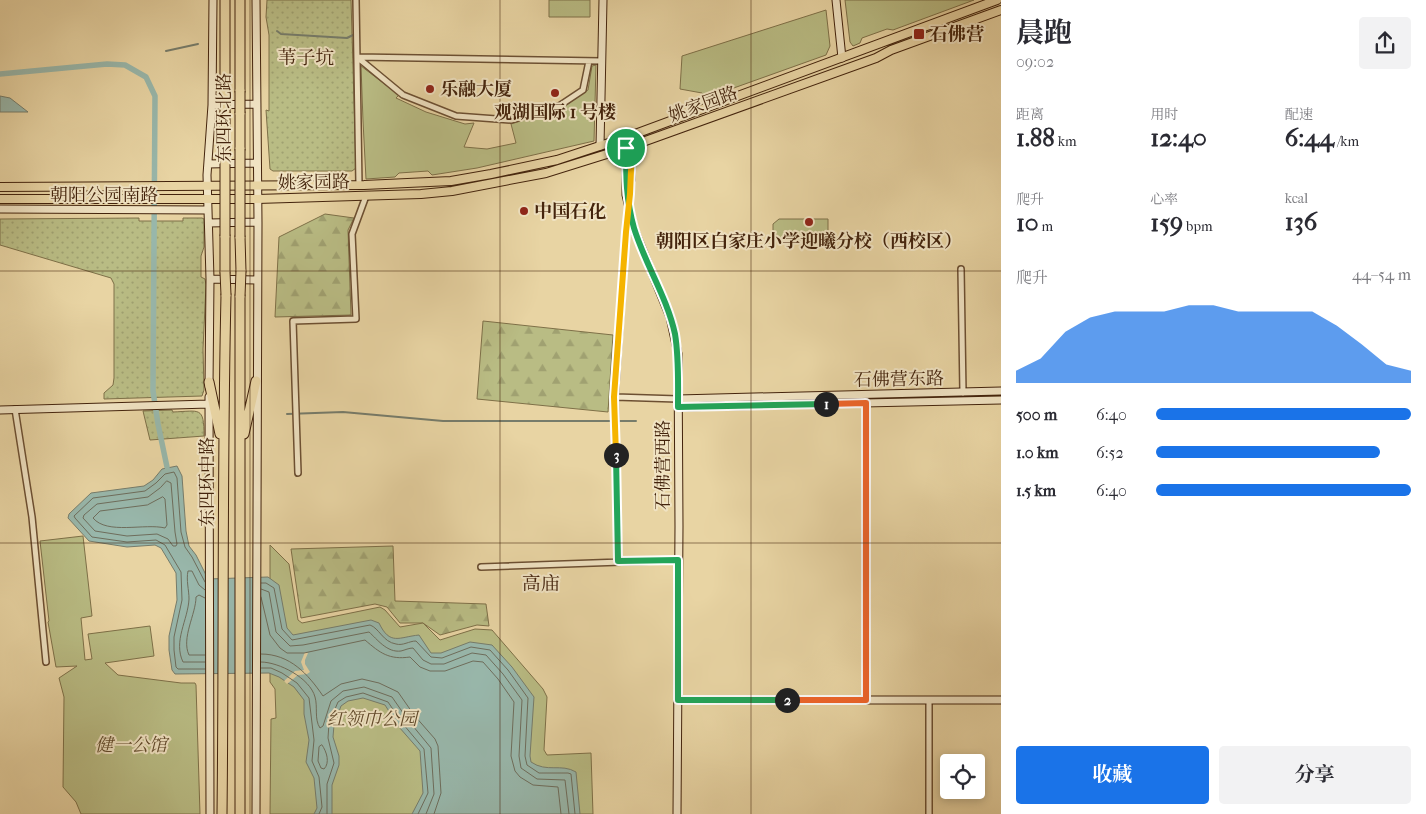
<!DOCTYPE html>
<html lang="zh">
<meta charset="utf-8">
<style>
body{margin:0;font-family:"IM FELL French Canon","Noto Serif SC",serif;background:#f2f2f3;color:#2b2b33;height:100vh;display:flex;flex-direction:column;font-size:19px;white-space:nowrap}
*{box-sizing:border-box;margin:0}
p{font-size:16px;color:#7c7c81}
.icon{flex:none;width:28px;height:28px;fill:none;stroke:currentColor;stroke-width:2;stroke-linecap:round;stroke-linejoin:round}
.map{position:relative;flex:1;overflow:hidden}
.sheet{display:flex;flex-direction:column;background:#fff;width:425px}
.sheet>*{flex:none}
.tools{position:absolute;left:940px;top:754px;display:grid;gap:10px}
.tools a{display:grid;place-items:center;width:45px;height:45px;border-radius:5px;background:#fff;box-shadow:0 2px 8px #0003;font-size:25px}
.pin{position:absolute;display:grid;place-items:center;width:42px;height:42px;color:#fff;margin:-21px;border:2px solid #fff;border-radius:50%;box-shadow:0 1px 5px #0007}
.km{position:absolute;width:25px;height:25px;margin:-12px;border-radius:50%;background:#222;color:#fff;font-size:14px;line-height:25px;text-align:center}
.round{display:grid;place-items:center;flex:none;width:52px;height:52px;border-radius:5px;background:#f2f2f3}
.headline{display:flex;align-items:center;justify-content:space-between;height:85px;padding:0 15px}
h1{font-size:28px;font-weight:700;line-height:38px}
.stats{display:grid;grid-template-columns:repeat(3,1fr);gap:8px;height:85px;padding:5px 15px}
.stats div{display:grid;align-content:center}
.stats b{font-size:25px;font-weight:700}
.stats small{font-size:14px;font-weight:400}
.stats p{font-size:14px}
.chart{height:140px;padding:10px 15px}
.chart p{display:flex;justify-content:space-between}
.chart svg{width:100%;height:90px;margin-top:5px;fill:#1a73e8;opacity:.7}
.cta{display:flex;gap:10px;margin-top:auto;padding:10px 15px}
.cta a{flex:1;height:58px;border-radius:5px;background:#1a73e8;color:#fff;font-size:20px;font-weight:700;line-height:58px;text-align:center}
.cta a+a{background:#f2f2f3;color:#2b2b33}
ul{padding:0 15px;list-style:none;font-size:16px}
li{display:grid;grid-template-columns:80px 60px 1fr;align-items:center;height:38px}
li i{height:12px;border-radius:6px;background:#1a73e8}
main{display:flex;flex:1;min-height:0}
.map>svg:first-child{display:block}
.grass{fill:url(#grass-dots);stroke:#7e7048}
.forest{fill:url(#forest-firs);stroke:#7e7048}
.green{fill:#b9bc84;stroke:#7e7048}
.water{fill:#98b7ab;stroke:#767c6b}
.pier{fill:#e8d4a3}
.lines{fill:none;stroke-linecap:round;stroke-linejoin:round}
.shore{stroke:#6e6d5c;stroke-width:1}
.stream{stroke:#767c6b;stroke-width:2}
.canal{stroke:#98b7ab;stroke-width:5.5}
.street-casing{stroke:#6c4f32;stroke-width:8}
.secondary-casing{stroke:#43230c;stroke-width:9}
.primary-casing{stroke:#43230c;stroke-width:10}
.highway-casing{stroke:#43230c;stroke-width:11}
.street{stroke:#f0e3c3;stroke-width:5}
.secondary{stroke:#f0e3c3;stroke-width:7}
.primary{stroke:#e8d4a3;stroke-width:8}
.highway{stroke:#e8d4a3;stroke-width:9}
.highway-bridge-casing{stroke:#43230c;stroke-width:11;stroke-linecap:butt}
.highway-bridge{stroke:#e8d4a3;stroke-width:9}
.split-1-casing{stroke:#fff;stroke-width:10}
.split-2-casing{stroke:#fff;stroke-width:10}
.split-3-casing{stroke:#fff;stroke-width:10}
.split-4-casing{stroke:#fff;stroke-width:10}
.split-1{stroke:#22a559;stroke-width:6}
.split-2{stroke:#f0652b;stroke-width:6}
.split-3{stroke:#22a559;stroke-width:6}
.split-4{stroke:#f5b400;stroke-width:6}
.grid{fill:none;stroke:#43230c;stroke-width:1;stroke-opacity:0.55}
.poi-dot{fill:#8f2418;stroke:#f0e3c3;stroke-width:2}
.labels{text-anchor:middle;stroke-width:4;stroke-linejoin:round;paint-order:stroke}
.poi-label{font-size:18px;font-weight:bold;fill:#43230c;stroke:#f0e3c3;text-anchor:start}
.street-label{font-size:18px;fill:#43230c;stroke:#f0e3c3}
.park-label{font-size:18px;font-style:italic;fill:#60492a;stroke:#f0e3c3}
.neighbourhood-label{font-size:19px;fill:#43230c;stroke:#f0e3c3}
</style>
<main>
<div class="map">
<svg width="1001" height="814" viewBox="0 0 1001 814">
<defs>
<pattern id="grass-dots" width="8" height="8" patternUnits="userSpaceOnUse" patternTransform="scale(1.25)"><rect width="8" height="8" fill="#b9bc84"/><path d="M2 2h.1M6 6h.1" fill="none" stroke="#a0a171" stroke-width="1.8" stroke-linecap="round"/></pattern>
<pattern id="forest-firs" width="22" height="20" patternUnits="userSpaceOnUse" patternTransform="scale(1.25)"><rect width="22" height="20" fill="#b9bc84"/><path d="M5 1l3.5 6h-7zM16 11l3.5 6h-7z" fill="#a0a171"/></pattern>
</defs>
<rect width="100%" height="100%" fill="#e8d4a3"/>
<filter id="stains"><feTurbulence type="fractalNoise" baseFrequency=".004" numOctaves="4"/><feColorMatrix values="0 0 0 0 .2 0 0 0 0 .09 0 0 0 0 .02 0 0 0 .5 -.17"/></filter>
<radialGradient id="worn" r=".72"><stop offset=".6" stop-color="#630" stop-opacity="0"/><stop offset="1" stop-color="#630" stop-opacity=".3"/></radialGradient>
<path class="grass" d="M267 0H351L356 168 352 171H273L270 169 266 110 269 111V35L266 17Z
M139 218V221H183V218H202L204 219V247L201 256V277L205 279 206 285 203 349 204 390 202 396 104 399V393L113 385 114 378V284L111 278 0 245V219Z
M172 410 173 412C200 411 204 406 204 436L150 440 143 411Z"/>
<path class="forest" d="M325 214 354 218 348 230 351 315 275 317 279 237Z
M483 321 613 335 608 412 477 399Z
M393 546 395 601 486 604 489 626 477 625 440 635 423 623H400L387 607 375 604 301 618 291 549Z"/>
<path class="green" d="M549 0H590V17H549Z
M845 0H974L893 30 887 29 862 38 860 43 853 46 850 42Z
M826 10 830 46 826 55 703 99 702 93 680 89 682 56Z
M596 65 594 141 477 168 432 175 428 171 399 173 395 177 366 179 363 121 361 66 399 95 396 98 426 112 465 124 474 123 464 147 487 149 516 143 511 124 562 108 588 90 592 66Z
M779 219H828V230L819 240H783L773 232V224Z
M83 536 92 616 81 618 85 660 92 659 88 634 150 626 154 656 105 663 118 675 181 683H195L196 685 200 814H81L76 802 63 787 64 697 59 678 77 666 56 667 48 622 49 621 40 541Z
M270 545 289 564 298 620 302 623 380 607 385 610 400 627 423 623 440 640 475 629 492 630 543 689 547 697 544 750 547 755 591 753 593 814H270L271 719 276 718 275 689 270 682Z"/>
<path class="water" d="M0 96 10 98 28 112H0Z
M177 466 182 476 186 531 189 546 196 555 208 579 268 577 279 585 287 628 293 635 371 620 379 623C390 646 399 637 419 635L431 653H441L470 642 492 645 512 667 534 697 530 756 531 762C547 773 561 763 576 772L580 814H412L423 793 420 751 399 727 385 705 363 698 348 701 341 706 334 725 333 737 339 756V765L332 785V814H314L317 808 314 778 306 762 309 740 304 714V700L294 687 279 677 269 673 175 674 172 670 169 650V636L177 600 176 573 161 548 155 545 127 547 89 541 68 518 69 514 91 493 144 486 153 480 162 469Z"/>
<path class="pier" d="M305 652 308 653 305 660V664L310 672 307 674 298 675 287 684 284 681 295 671 304 670 301 662Z"/>
<g class="lines">
<path class="shore" d="M167 481 171 483 175 532 177 544 176 546H173L168 539 157 534 127 536 95 531 83 518 84 515 97 504 148 497 160 488Z
M163 497 165 499 167 525 165 528C145 523 107 535 93 518L100 511 147 505Z
M205 582 192 557 185 547 181 532 177 478 174 472 165 474 156 483 145 491 93 498 74 516 75 518 92 537 127 542 156 540 165 545 181 572 182 600 174 637V650L176 667 178 669H205
M261 583H266L274 588 282 629 292 640 370 625C379 628 383 642 396 644 403 646 409 641 416 641L431 657 442 658 471 647 490 650 508 670 528 698 525 756 527 765 539 773H568L571 774 575 814
M261 589 269 592 276 632 290 646 303 645 369 632C377 639 387 653 401 651 405 650 409 648 413 648L423 660 431 664H444L472 653 486 655 503 674 522 700 519 756 521 768 537 779 565 780 569 814
M205 590 199 585 192 571H188C186 580 189 590 189 599 188 620 173 641 183 662H205
M261 597 270 635 280 648 287 653H304L365 640C380 653 389 660 410 657L420 667 430 671H445L473 661 483 662 498 679 514 702 511 756 515 771 520 777 533 785 558 787 561 814
M205 598 199 595 196 597C196 614 181 638 189 655H205
M261 654C290 654 308 674 323 696L341 684 362 679 379 683 398 692 414 715 435 739 438 746 441 793 434 814
M261 662C279 662 310 678 315 697 318 707 314 719 320 728L323 726 331 701 343 691 364 687 392 697 408 720 431 748 434 794 426 814
M261 668H271L282 673 297 683 309 698 314 740 312 761 319 777 322 807 319 814
M322 745C327 752 330 763 324 769L321 768 318 761 319 747Z
M327 814V784L334 763 328 738 329 723 338 702 346 697 363 693 388 702 403 724 424 749 428 793 418 814"/>
<path class="stream" d="M277 31 281 34 347 38 353 35
M166 51 198 44
M287 414 343 412 443 421H636"/>
<path class="canal" d="M0 74 107 64 125 65 146 77 155 96 153 391 158 424 167 467"/>
<g class="street-casing">
<path id="street" d="M356 0 359 185
M357 57 403 95 456 116 511 120 559 106 583 90 589 61
M357 57 601 61
M961 269 963 393
M615 397 678 399
M866 403V700
M15 409 32 517 46 662
M298 473 293 321 356 319 352 234 366 196
M618 561 615 397 626 232 629 211
M481 567 678 560
M929 814V700"/>
</g>
<g class="secondary-casing">
<path id="secondary" d="M836 0 842 58
M212 105 257 104
M600 146 603 0
M626 148V195L634 229 670 317 678 354 679 526 677 814
M208 164 257 163
M631 180 632 146
M0 209 208 210
M209 223 258 222
M210 279 257 280
M209 386 210 279 207 175 212 105 213 0
M209 397 210 814
M678 399 1001 391
M678 407 1001 400
M0 410 209 404
M678 700H1001
M256 814 258 222 256 0"/>
</g>
<g class="primary-casing">
<path id="primary" d="M0 187 364 185 451 181 491 174 557 160 627 137 997 0
M0 199H257L421 194 452 191 546 173 626 148 876 58 891 50 1001 10"/>
</g>
<g class="highway-casing">
<path id="highway" d="M225 90V0
M240 91V0
M225 113V149
M240 149V113
M240 237 241 271
M225 272V236
M209 382 220 434
M244 434 256 381
M222 814C224 641 222 468 226 295
M240 814V296"/>
</g>
<use href="#street" class="street"/>
<use href="#secondary" class="secondary"/>
<use href="#primary" class="primary"/>
<use href="#highway" class="highway"/>
<g class="highway-bridge-casing">
<path id="highway-bridge" d="M225 90V113
M240 91V113
M225 149V236
M240 149V237
M225 272 226 295
M240 296 241 271"/>
</g>
<use href="#highway-bridge" class="highway-bridge"/>
</g>
<g class="lines">
<g class="split-1-casing">
<path id="split-1" d="M626 148C626 176 626 200 634 228 645 264 667 297 675 334 679 358 678 383 678 407L826 404"/>
</g>
<g class="split-2-casing">
<path id="split-2" d="M787 700H866V403L826 404"/>
</g>
<g class="split-3-casing">
<path id="split-3" d="M616 455 618 561 678 560V700H787"/>
</g>
<g class="split-4-casing">
<path id="split-4" d="M616 455 614 397 626 232 630 194 632 146 626 148"/>
</g>
<use href="#split-1" class="split-1"/>
<use href="#split-2" class="split-2"/>
<use href="#split-3" class="split-3"/>
<use href="#split-4" class="split-4"/>
</g>
<path class="grid" d="M250 0V814M500 0V814M751 0V814M0 271H1001M0 543H1001"/>
<g class="poi-dot">
<rect x="913" y="28" width="12" height="12" rx="2.5"/>
<circle cx="430" cy="89" r="5"/>
<circle cx="555" cy="93" r="5"/>
<circle cx="524" cy="211" r="5"/>
<circle cx="809" cy="222" r="5"/>
</g>
<g class="labels">
<g class="poi-label">
<text x="930" y="40">石佛营</text>
<text x="440" y="95">乐融大厦</text>
<text x="555" y="118" text-anchor="middle">观湖国际 1 号楼</text>
<text x="534" y="217">中国石化</text>
<text x="809" y="247" text-anchor="middle">朝阳区白家庄小学迎曦分校（西校区）</text>
</g>
<g class="street-label">
<text transform="translate(703 104) rotate(-20)" y="6">姚家园路</text>
<text transform="translate(224 118) rotate(-90)" y="6">东四环北路</text>
<text transform="translate(314 182) rotate(-1)" y="6">姚家园路</text>
<text x="104" y="201">朝阳公园南路</text>
<text transform="translate(899 379) rotate(-1)" y="6">石佛营东路</text>
<text transform="translate(663 465) rotate(-90)" y="6">石佛营西路</text>
<text transform="translate(207 482) rotate(-90)" y="6">东四环中路</text>
</g>
<g class="park-label">
<text x="372" y="725">红领巾公园</text>
<text x="131" y="751">健一公馆</text>
</g>
<g class="neighbourhood-label">
<text x="306" y="64">苇子坑</text>
<text x="541" y="590">高庙</text>
</g>
</g>
<rect width="100%" height="100%" filter="url(#stains)"/>
<rect width="100%" height="100%" fill="url(#worn)"/>
</svg>
<div class="tools">
<a><svg class="icon" aria-label="locate" viewBox="0 0 24 24"><circle cx="12" cy="12" r="6"/><path d="M12 2v4M12 18v4M2 12h4M18 12h4"/></svg></a>
</div>
<div class="pin" style="left:626px;top:148px;background:#1e9e55"><svg class="icon" aria-label="arrive" viewBox="0 0 24 24"><path d="M6 21V4h12l-3 4 3 4H6"/></svg></div>
<b class="km" style="left:826px;top:404px">1</b>
<b class="km" style="left:787px;top:700px">2</b>
<b class="km" style="left:616px;top:455px">3</b>
</div>
<section class="sheet">
<div class="headline"><div><h1>晨跑</h1><p>09:02</p></div><a class="round"><svg class="icon" aria-label="share" viewBox="0 0 24 24"><path d="M12 15V3M7 8l5-5 5 5M5 13v7h14v-7"/></svg></a></div>
<div class="stats">
<div><p>距离</p><b>1.88<small> km</small></b></div>
<div><p>用时</p><b>12:40</b></div>
<div><p>配速</p><b>6:44<small> /km</small></b></div>
</div>
<div class="stats">
<div><p>爬升</p><b>10<small> m</small></b></div>
<div><p>心率</p><b>159<small> bpm</small></b></div>
<div><p>kcal</p><b>136</b></div>
</div>
<div class="chart"><p><span>爬升</span>44–54 m</p>
<svg viewBox="0 0 160 44" preserveAspectRatio="none"><path d="M0 44V38L10 32L20 19L30 12L40 9L50 9L60 9L70 6L80 6L90 9L100 9L110 9L120 9L130 16L140 25L150 35L160 38V44z"/></svg>
</div>
<ul>
<li><b>500 m</b>6:40<i style="width:100%"></i></li>
<li><b>1.0 km</b>6:52<i style="width:88%"></i></li>
<li><b>1.5 km</b>6:40<i style="width:100%"></i></li>
</ul>
<div class="cta"><a>收藏</a><a>分享</a></div>
</section>
</main>
